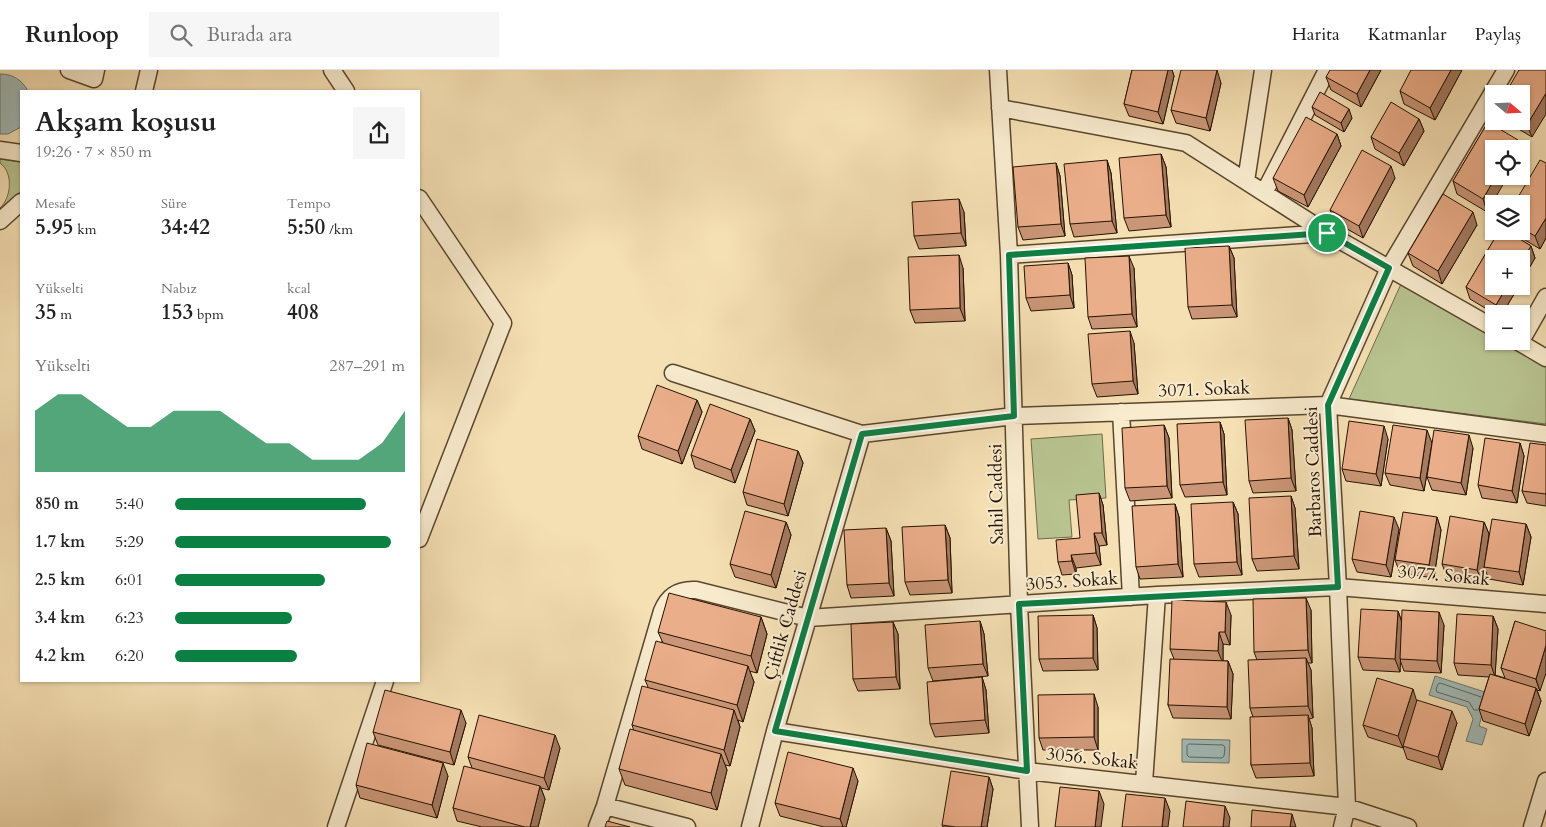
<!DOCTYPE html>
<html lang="tr">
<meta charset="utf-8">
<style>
body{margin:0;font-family:Cardo,serif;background:#f6f6f6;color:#222;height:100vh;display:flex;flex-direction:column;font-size:19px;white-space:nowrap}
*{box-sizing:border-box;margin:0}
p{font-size:16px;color:#767676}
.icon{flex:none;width:28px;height:28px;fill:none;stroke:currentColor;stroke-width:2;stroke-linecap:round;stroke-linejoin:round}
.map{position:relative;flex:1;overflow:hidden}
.details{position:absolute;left:20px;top:20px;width:400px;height:592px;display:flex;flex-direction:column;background:#fff;border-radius:0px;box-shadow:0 1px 4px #0004}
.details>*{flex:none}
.needle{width:32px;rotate:109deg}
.fabs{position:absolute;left:1485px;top:15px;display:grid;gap:10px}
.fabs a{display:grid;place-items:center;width:45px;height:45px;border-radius:0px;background:#fff;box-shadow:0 1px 4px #0004;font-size:25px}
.pin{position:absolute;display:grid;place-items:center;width:42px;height:42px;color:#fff;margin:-21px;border:2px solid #fff;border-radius:50%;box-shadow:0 1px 5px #0007}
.round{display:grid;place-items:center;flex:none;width:52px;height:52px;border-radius:0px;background:#f6f6f6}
.headline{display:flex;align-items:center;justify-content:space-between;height:85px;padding:0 15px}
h1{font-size:28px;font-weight:700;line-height:38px}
.metrics{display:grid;grid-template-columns:repeat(3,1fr);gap:8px;height:85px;padding:5px 15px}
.metrics div{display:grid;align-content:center}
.metrics b{font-size:21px;font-weight:700}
.metrics small{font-size:14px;font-weight:400}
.metrics p{font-size:14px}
.chart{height:140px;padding:10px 15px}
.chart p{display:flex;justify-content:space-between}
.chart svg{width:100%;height:90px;margin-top:5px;fill:#0b8043;opacity:.7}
ul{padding:0 15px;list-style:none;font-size:16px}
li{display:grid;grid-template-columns:80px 60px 1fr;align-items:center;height:38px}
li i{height:12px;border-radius:6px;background:#0b8043}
header{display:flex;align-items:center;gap:30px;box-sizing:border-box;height:70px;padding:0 25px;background:#fff;border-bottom:1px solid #e0e0e0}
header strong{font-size:24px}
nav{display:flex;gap:28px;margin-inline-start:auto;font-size:18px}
.search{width:350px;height:45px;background:#f6f6f6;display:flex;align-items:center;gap:12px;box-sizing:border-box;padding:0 18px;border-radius:0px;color:#767676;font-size:19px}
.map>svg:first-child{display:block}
.green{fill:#b8c390;stroke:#6e6a48}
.water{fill:#a1bab8;stroke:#6f776e}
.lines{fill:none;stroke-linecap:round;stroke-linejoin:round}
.shore{stroke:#63665c;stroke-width:1}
.minor-casing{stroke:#59462d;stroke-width:19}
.minor{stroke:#f8ebce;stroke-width:16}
.wall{fill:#ca9677;stroke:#251200}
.shaded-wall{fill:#a47a61;stroke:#251200}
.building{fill:#ebae8a;stroke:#251200}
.route-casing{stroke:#fff;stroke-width:10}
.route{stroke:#0b8043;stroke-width:6}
.labels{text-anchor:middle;stroke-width:4;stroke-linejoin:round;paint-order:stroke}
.street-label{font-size:18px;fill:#251200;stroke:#f8ebce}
</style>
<header>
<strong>Runloop</strong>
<div class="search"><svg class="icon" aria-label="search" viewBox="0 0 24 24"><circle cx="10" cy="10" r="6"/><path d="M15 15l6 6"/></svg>Burada ara</div>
<nav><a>Harita</a><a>Katmanlar</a><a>Paylaş</a></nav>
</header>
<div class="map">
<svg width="1546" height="757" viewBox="0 0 1546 757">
<rect width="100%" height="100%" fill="#f5e0b4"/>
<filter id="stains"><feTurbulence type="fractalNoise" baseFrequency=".004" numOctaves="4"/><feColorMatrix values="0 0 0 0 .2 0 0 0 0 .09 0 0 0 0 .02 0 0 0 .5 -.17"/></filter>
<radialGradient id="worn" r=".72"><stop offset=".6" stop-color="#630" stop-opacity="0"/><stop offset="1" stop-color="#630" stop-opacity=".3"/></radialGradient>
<path class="green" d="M0 89 21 92V121L0 146V138C11 128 14 103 0 93Z
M1401 214 1494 264V271H1506L1546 293V354L1349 329Z
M1102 364 1106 428 1069 430 1072 467 1038 469 1031 369Z"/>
<path class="water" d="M0 4C13 4 22 10 28 21H21V57L8 64H0Z
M1435 606 1485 622 1487 627 1479 656 1487 659 1482 675 1466 671 1473 649 1467 637 1429 625Z
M1182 669 1230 670 1229 693 1182 692Z"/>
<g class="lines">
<path class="shore" d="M1478 640H1474L1469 632 1437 622 1436 619 1438 614 1440 613 1481 627
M1189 674 1223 675 1225 677 1224 686 1222 688 1189 687 1187 685V676Z"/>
<g class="minor-casing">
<path id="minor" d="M69 0 94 9 96 0
M332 0 346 21
M998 0 1009 185 1019 534 1030 757
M144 21 149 0
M1000 38 1186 73 1327 163 1494 258
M0 80 21 83
M1246 111 1263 0
M1264 123 1327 0
M419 128 503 253 419 469
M0 151 21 132
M1009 185 1327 163
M1517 271 1546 288
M1521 271 1546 227
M673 303 862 364 1014 346 1328 335 1546 364
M1121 342 1131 527
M775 661 1027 701 1347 737 1408 757
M1144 713 1157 525
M605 736 687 757
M336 757 385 611
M597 757 605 736 662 541C668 526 679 519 696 520L808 548 1157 525 1338 517 1546 534
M750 757 775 661 862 364
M1342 757 1347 737 1338 517 1328 335 1389 198 1506 0
M1532 757 1546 711"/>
</g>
<use href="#minor" class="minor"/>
</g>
<path class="wall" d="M1132 0H1172L1174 6 1163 54 1129 46 1124 34Z
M1381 0 1361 37 1331 20 1326 7Z
M1462 0 1435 50 1404 34 1400 21Z
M1519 0 1532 67 1505 51H1521Z
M1221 13 1210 61 1176 53 1171 40Z
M1312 37 1352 48 1344 62 1315 45Z
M1419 49 1424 61 1404 96 1375 79 1371 67Z
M1488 52 1487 142 1457 124 1453 111Z
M1337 64 1341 76 1308 137 1278 121 1273 108Z
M1161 84 1166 97 1171 157 1129 161 1124 148Z
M1107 90 1111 103 1117 163 1074 167 1070 154Z
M1056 93 1060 106 1065 166 1023 170 1018 157Z
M1546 93V168L1540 179 1510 161H1521V134Z
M1395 108 1363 168 1335 152 1330 140Z
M964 142 966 176 919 179 914 166Z
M1477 155 1442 214 1413 196 1408 183Z
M1499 161H1507L1531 176 1535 188 1521 212V189H1494V216H1519L1502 244H1495L1470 229 1466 217Z
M1229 176 1234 188 1237 247 1192 249 1188 237Z
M1068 193 1072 205 1074 238 1031 241 1026 228Z
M963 198 965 251 915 253 910 240Z
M1134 198 1137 257 1092 259 1088 247Z
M1134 273 1138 324 1097 327 1092 314Z
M697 330 702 342 682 394 642 379 638 366Z
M1288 348 1292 360 1296 421 1253 423 1249 411Z
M750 349 755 361 735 413 695 398 691 385Z
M1220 352 1224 364 1227 425 1185 427 1180 415Z
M1164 355 1169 368 1172 428 1130 431 1125 418Z
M1388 369 1381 416 1346 411 1342 399Z
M1432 373 1424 421 1390 415 1385 403Z
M1520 373 1524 386 1517 433 1482 428 1478 415Z
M1546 375V436L1527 433 1522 421Z
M1473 378 1466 425 1432 420 1427 407Z
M798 381 803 393 788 446 747 435 743 422Z
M1099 423 1103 435 1107 475 1099 476 1101 495 1076 498V504L1062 505 1058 492 1080 468Z
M1291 426 1295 438 1299 499 1257 501 1252 489Z
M1233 432 1238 444 1242 505 1199 507 1194 494Z
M1175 434 1179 447 1183 507 1140 509 1136 497Z
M1437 447 1441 460 1434 508 1400 503 1395 490Z
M786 452 791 465 776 518 735 507 730 494Z
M1484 452 1489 464 1482 512 1447 507 1442 494Z
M1526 454 1531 467 1523 515 1489 509 1484 497Z
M945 455 950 468 952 523 910 525 905 512Z
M886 458 891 471 894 526 851 528 847 515Z
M1399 459 1391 507 1357 502 1352 489Z
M1311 540 1312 593H1308L1311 600 1313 648 1309 649 1312 658 1314 706 1256 708 1251 695 1253 647 1250 638 1257 590 1254 582Z
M1398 541 1402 552 1444 555 1441 603 1404 601 1400 590V602L1363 600 1358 587Z
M1093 545 1097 558 1098 600 1043 601 1039 589Z
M1231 545 1230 575 1223 574V591H1228L1233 604 1231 649 1173 648 1168 635 1174 589 1170 579Z
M1493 546 1498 559 1495 605 1505 608 1501 598 1515 551 1540 621 1537 620 1541 631 1529 666 1483 651 1479 639 1489 607 1458 605 1454 593Z
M761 547 767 564 757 603 749 601 754 612 743 652 738 650 740 657 730 696 725 695 727 700 717 740 625 715 619 699 634 661 632 655 648 617 645 610 663 573 658 562Z
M980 551 984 564 988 606 933 611 928 598Z
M893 552 898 564 900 619 858 621 853 609Z
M982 607 986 620 989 663 935 667 930 654Z
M1417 631 1457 653 1442 700 1407 689 1403 677V678L1368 667 1363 655Z
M1098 637V680H1043L1039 668Z
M466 653 454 695 378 675 373 662Z
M560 678 549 720 541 718 545 729 538 757H482L457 751 453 738 472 698 468 687Z
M448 706 437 748 360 728 356 715Z
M989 707 993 719 987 757H943L942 755Z
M858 711 846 757H824L780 746 775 733Z"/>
<path class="shaded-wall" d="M1168 0H1172L1174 6 1163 54 1158 42Z
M1217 0 1221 13 1210 61 1206 48Z
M1370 0H1381L1361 37 1357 24Z
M1451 0H1462L1435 50 1430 38Z
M1546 23V44L1532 67 1527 55Z
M1349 39 1352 48 1344 62 1341 53Z
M1419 49 1424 61 1404 96 1399 83Z
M1337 64 1341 76 1308 137 1304 125Z
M1518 70 1521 79H1512Z
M1161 84 1166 97 1171 157 1166 145Z
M1107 90 1111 103 1117 163 1112 151Z
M1056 93 1060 106 1065 166 1061 154Z
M1391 96 1395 108 1363 168 1359 156Z
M1496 106H1508L1487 142 1483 129Z
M959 129 964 142 966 176 961 163Z
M1473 142 1477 155 1442 214 1438 201Z
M1546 148V168L1540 179 1535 166Z
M1229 176 1234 188 1237 247 1232 235Z
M1531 176 1535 188 1521 212V192Z
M959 185 963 198 965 251 960 238Z
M1129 186 1134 198 1137 257 1132 244Z
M1068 193 1072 205 1074 238 1070 225Z
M1507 216H1519L1502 244H1499L1496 235Z
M1130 261 1134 273 1138 324 1133 311Z
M697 330 702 342 682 394 678 381Z
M1288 348 1292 360 1296 421 1291 408Z
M750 349 755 361 735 413 731 400Z
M1220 352 1224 364 1227 425 1223 412Z
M1164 355 1169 368 1172 428 1167 416Z
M1384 356 1388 369 1381 416 1376 404Z
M1427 360 1432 373 1424 421 1420 408Z
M1469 365 1473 378 1466 425 1461 413Z
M1520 373 1524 386 1517 433 1512 421Z
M798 381 803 393 788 446 784 434Z
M1099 423 1103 435 1107 475 1102 463Z
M1291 426 1295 438 1299 499 1294 486Z
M1233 432 1238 444 1242 505 1237 492Z
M1175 434 1179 447 1183 507 1178 494Z
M1394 447 1399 459 1391 507 1386 495Z
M1437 447 1441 460 1434 508 1429 495Z
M786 452 791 465 776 518 771 505Z
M1484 452 1489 464 1482 512 1477 500Z
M1526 454 1531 467 1523 515 1519 502Z
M945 455 950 468 952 523 948 510Z
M886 458 891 471 894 526 889 513Z
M1094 463 1099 476 1101 495 1096 483Z
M1071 485 1076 498V504L1072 491Z
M1306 528 1311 540 1312 593 1308 580Z
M1226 532 1231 545 1230 575 1225 562Z
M1398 541 1402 553 1400 602 1395 589Z
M1439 542 1444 555 1441 603 1437 591Z
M1093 545 1097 558 1098 600 1093 588Z
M1493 546 1498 559 1495 607 1491 595Z
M761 547 767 564 757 603 751 586Z
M980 551 984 564 988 606 983 594Z
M893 552 898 564 900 619 896 607Z
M1219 562 1223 574V594L1218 581Z
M1546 575V603L1540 621 1536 609Z
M1306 588 1311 600 1313 648 1308 636Z
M1228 591 1233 604 1231 649 1227 637Z
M748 596 754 612 743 652 737 635Z
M982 607 986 620 989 663 985 650Z
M1536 618 1541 631 1529 666 1525 654Z
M1413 619 1417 632 1403 678 1398 666Z
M1094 624 1098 637V680L1094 667Z
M461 640 466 653 454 695 450 682Z
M734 640 740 657 730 696 724 680Z
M1452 641 1457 653 1442 700 1438 687Z
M1308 645 1312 658 1314 706 1310 693Z
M555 665 560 678 549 720 544 708Z
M721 684 727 700 717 740 711 723Z
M443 693 448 706 437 748 432 735Z
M853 698 858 711 846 757H843L840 749Z
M989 707 993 719 987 757H981Z
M540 716 545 729 538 757H530Z
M1099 721 1104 734 1101 757H1095Z
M1165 728 1170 741 1168 757H1162Z
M1225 736 1230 748 1229 757H1223Z
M1292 744 1296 757H1290Z"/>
<path class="building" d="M1132 0H1168L1158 42 1124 34Z
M1181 0H1217L1206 48 1171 40Z
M1330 0H1370L1357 24 1326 7Z
M1411 0H1451L1430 38 1400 21Z
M1519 0H1546V23L1527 55 1521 51V24H1505Z
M1320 22 1349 39 1341 53 1312 37Z
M1391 32 1419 49 1399 83 1371 67Z
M1306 47 1337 64 1304 125 1273 108Z
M1488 52 1518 70 1512 79H1494V106H1496L1483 129 1453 111Z
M1362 80 1391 96 1359 156 1330 140Z
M1161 84 1166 145 1124 148 1119 88Z
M1107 90 1112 151 1070 154 1064 94Z
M1540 90 1546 93V148L1535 166 1521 158V134H1514Z
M1056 93 1061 154 1018 157 1013 97Z
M1443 124 1473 142 1438 201 1408 183Z
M959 129 961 163 914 166 912 132Z
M1499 161H1507L1531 176 1521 192V189H1494V216H1507L1496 235 1466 217Z
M1229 176 1232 235 1188 237 1185 178Z
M959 185 960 238 910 240 908 187Z
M1129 186 1132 244 1088 247 1085 188Z
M1068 193 1070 225 1026 228 1024 196Z
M1130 261 1133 311 1092 314 1088 264Z
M657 315 697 330 678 381 638 366Z
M710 334 750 349 731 400 691 385Z
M1288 348 1291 408 1249 411 1245 350Z
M1349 351 1384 356 1376 404 1342 399Z
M1220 352 1223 412 1180 415 1177 354Z
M1164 355 1167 416 1125 418 1122 358Z
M1393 355 1427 360 1420 408 1385 403Z
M1434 360 1469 365 1461 413 1427 407Z
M1485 368 1520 373 1512 421 1478 415Z
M757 369 798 381 784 434 743 422Z
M1530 373 1546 375V424L1522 421Z
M1099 423 1102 463H1094L1096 483 1071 485 1072 491 1058 492 1056 470 1080 468 1076 425Z
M1291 426 1294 486 1252 489 1249 428Z
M1233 432 1237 492 1194 494 1191 434Z
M1175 434 1178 494 1136 497 1132 436Z
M745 441 786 452 771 505 730 494Z
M1360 441 1394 447 1386 495 1352 489Z
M1403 442 1437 447 1429 495 1395 490Z
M1450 446 1484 452 1477 500 1442 494Z
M1492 449 1526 454 1519 502 1484 497Z
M945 455 948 510 905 512 902 457Z
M886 458 889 513 847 515 844 460Z
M669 523 761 547 751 586 658 562Z
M1306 528 1308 580 1254 582 1253 529Z
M1172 530 1226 532 1225 562H1219L1218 581 1170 579Z
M1361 539 1398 541 1395 589 1358 587Z
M1402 540 1439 542 1437 591 1400 589Z
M1457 544 1493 546 1491 595 1454 593Z
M1093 545V588L1039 589 1038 546Z
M980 551 983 594 928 598 925 555Z
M1515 551 1546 561V575L1536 609 1501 598Z
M893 552 896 607 853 609 851 554Z
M656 571 748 596 737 635 645 610Z
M1306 588 1308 636 1250 638 1248 590Z
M1170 589 1228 591 1227 637 1168 635Z
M1490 604 1536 618 1525 654 1479 639Z
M982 607 985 650 930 654 927 612Z
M1377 608 1413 619 1398 666 1363 655Z
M642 616 734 640 724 680 632 655Z
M385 620 461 640 450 682 373 662Z
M1094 624V667L1039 668 1038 625Z
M1417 630 1452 641 1438 687 1403 676Z
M479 645 555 665 544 708 468 687Z
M1308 645 1310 693 1251 695 1250 647Z
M630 659 721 684 711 723 619 699Z
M367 673 443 693 432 735 356 715Z
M788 682 853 698 840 749 775 733Z
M464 696 540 716 530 757H525L453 738Z
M951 701 989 707 981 757H956L942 755Z
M1060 717 1099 721 1095 757H1055Z
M1126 724 1165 728 1162 757H1122Z
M1186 731 1225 736 1223 757H1183Z
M1252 740 1292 744 1290 757H1251Z
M607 751 630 757H605Z"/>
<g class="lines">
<g class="route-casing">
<path id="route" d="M1327 163 1389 198 1328 335 1338 517 1019 534 1027 701 775 661 862 364 1014 346 1009 185Z"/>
</g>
<use href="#route" class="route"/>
</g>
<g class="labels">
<g class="street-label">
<text transform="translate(1204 319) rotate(-2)" y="6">3071. Sokak</text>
<text transform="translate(1313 402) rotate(-92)" y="6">Barbaros Caddesi</text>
<text transform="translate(996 424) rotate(-91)" y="6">Sahil Caddesi</text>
<text transform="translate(1444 505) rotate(5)" y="6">3077. Sokak</text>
<text transform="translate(1072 511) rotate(-4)" y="6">3053. Sokak</text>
<text transform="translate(785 555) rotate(-74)" y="6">Çiftlik Caddesi</text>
<text transform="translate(1092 688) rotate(6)" y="6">3056. Sokak</text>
</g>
</g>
<rect width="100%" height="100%" filter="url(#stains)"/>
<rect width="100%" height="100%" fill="url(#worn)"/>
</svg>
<div class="fabs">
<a><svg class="needle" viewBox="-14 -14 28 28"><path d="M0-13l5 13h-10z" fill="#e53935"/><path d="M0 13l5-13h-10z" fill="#767676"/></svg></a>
<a><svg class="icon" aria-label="locate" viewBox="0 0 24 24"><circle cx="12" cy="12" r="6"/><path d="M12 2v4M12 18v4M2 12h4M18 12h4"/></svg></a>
<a><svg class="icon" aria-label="layers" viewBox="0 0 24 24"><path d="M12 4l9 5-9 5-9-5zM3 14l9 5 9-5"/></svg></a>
<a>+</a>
<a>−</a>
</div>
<div class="pin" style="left:1327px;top:163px;background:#1e9e55"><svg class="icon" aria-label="arrive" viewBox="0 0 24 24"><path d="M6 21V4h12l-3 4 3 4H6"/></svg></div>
<section class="details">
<div class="headline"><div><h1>Akşam koşusu</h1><p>19:26 · 7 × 850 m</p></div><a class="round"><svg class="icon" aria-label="share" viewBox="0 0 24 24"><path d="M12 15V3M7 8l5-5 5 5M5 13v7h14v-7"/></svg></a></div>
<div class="metrics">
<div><p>Mesafe</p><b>5.95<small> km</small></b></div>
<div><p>Süre</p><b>34:42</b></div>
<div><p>Tempo</p><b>5:50<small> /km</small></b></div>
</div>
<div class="metrics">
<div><p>Yükselti</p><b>35<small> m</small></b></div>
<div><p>Nabız</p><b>153<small> bpm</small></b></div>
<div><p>kcal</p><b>408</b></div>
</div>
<div class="chart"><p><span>Yükselti</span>287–291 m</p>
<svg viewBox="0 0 160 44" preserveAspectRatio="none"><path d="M0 44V14L10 6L20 6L30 14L40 22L50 22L60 14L70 14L80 14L90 22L100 30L110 30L120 38L130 38L140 38L150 30L160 14V44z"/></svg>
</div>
<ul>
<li><b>850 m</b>5:40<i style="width:83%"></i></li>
<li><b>1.7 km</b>5:29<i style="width:94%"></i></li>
<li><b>2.5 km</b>6:01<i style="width:65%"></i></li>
<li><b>3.4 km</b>6:23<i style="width:51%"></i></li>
<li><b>4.2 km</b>6:20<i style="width:53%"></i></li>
</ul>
</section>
</div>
